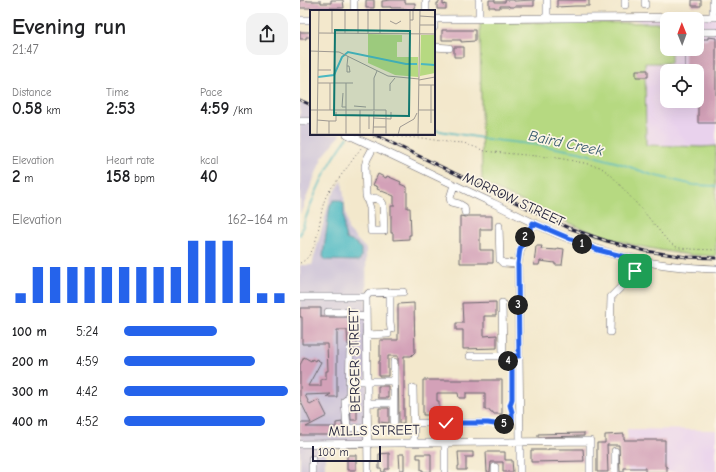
<!DOCTYPE html>
<meta charset="utf-8">
<style>
body{margin:0;font-family:"Comic Neue",sans-serif;background:#f2f2f2;color:#202124;height:100vh;display:flex;flex-direction:column;font-size:15px;white-space:nowrap}
*{box-sizing:border-box;margin:0}
p{font-size:13px;color:#757577}
.icon{flex:none;width:22px;height:22px;fill:none;stroke:currentColor;stroke-width:2;stroke-linecap:round;stroke-linejoin:round}
.map{position:relative;flex:1;overflow:hidden}
.panel{display:flex;flex-direction:column;background:#fff;width:300px}
.panel>*{flex:none}
.needle{width:26px;rotate:359deg}
.buttons{position:absolute;left:360px;top:12px;display:grid;gap:8px}
.buttons a{display:grid;place-items:center;width:44px;height:44px;border-radius:8px;background:#fff;box-shadow:0 4px 16px #0002;font-size:20px}
.scale{position:absolute;left:12px;bottom:10px;width:69px;box-sizing:border-box;padding-left:4px;border:2px solid #22223b;border-top:0;font-size:11px;line-height:14px;white-space:nowrap;color:#22223b;-webkit-text-stroke:3px #fcf5e5;paint-order:stroke}
.pin{position:absolute;display:grid;place-items:center;width:34px;height:34px;color:#fff;margin:-17px;border-radius:8px;box-shadow:0 2px 6px #0006}
.km{position:absolute;width:20px;height:20px;margin:-10px;border-radius:50%;background:#222;color:#fff;font-size:11px;line-height:20px;text-align:center}
.round{display:grid;place-items:center;flex:none;width:42px;height:42px;border-radius:12px;background:#f2f2f2}
.summary{display:flex;align-items:center;justify-content:space-between;height:68px;padding:0 12px}
h1{font-size:22px;font-weight:700;line-height:30px}
.figures{display:grid;grid-template-columns:repeat(3,1fr);gap:6px;height:68px;padding:4px 12px}
.figures div{display:grid;align-content:center}
.figures b{font-size:17px;font-weight:700}
.figures small{font-size:11px;font-weight:400}
.figures p{font-size:11px}
.chart{height:112px;padding:8px 12px}
.chart p{display:flex;justify-content:space-between}
.chart svg{width:100%;height:72px;margin-top:4px;stroke:#2563eb;stroke-width:6}
ul{padding:0 12px;list-style:none;font-size:13px}
li{display:grid;grid-template-columns:64px 48px 1fr;align-items:center;height:30px}
li i{height:10px;border-radius:5px;background:#2563eb}
main{display:flex;flex:1;min-height:0}
.map>svg:first-child{display:block}
.built{fill:#e9d2ed;fill-rule:evenodd}
.industrial{fill:#c9bfd7}
.green{fill:#b6d981;stroke:#6c7e5e}
.water{fill:#4ab8c2;stroke:#366d7e}
.lines{fill:none;stroke-linecap:round;stroke-linejoin:round}
.stream{stroke:#4ab8c2;stroke-width:1.5}
.building{fill:#d3a1b8}
.minor-casing{stroke:#6b676e;stroke-width:8}
.path{stroke:#6b676e;stroke-width:1;stroke-dasharray:1 3;stroke-linecap:butt}
.minor{stroke:#fff;stroke-width:7}
.rail-casing{stroke:#22223b;stroke-width:3}
.rail{stroke:#fcf5e5;stroke-width:1.5;stroke-dasharray:4.5;stroke-linecap:butt}
.route-casing{stroke:#fff;stroke-width:8}
.route{stroke:#2563eb;stroke-width:5}
.labels{text-anchor:middle;stroke-width:3.5;stroke-linejoin:round;paint-order:stroke}
.street-label{font-size:14px;fill:#22223b;stroke:#fcf5e5}
.water-label{font-size:15px;font-style:italic;fill:#30566a;stroke:#fcf5e5}
.inset-river{fill:none;stroke:#4ab8c2;stroke-width:2}
.inset-road{fill:none;stroke:#9f9992;stroke-width:1}
.view{fill:#0f766e;fill-opacity:0.15;stroke:#0f766e;stroke-width:2}
.inset-edge{fill:none;stroke:#22223b;stroke-width:2}
</style>
<main>
<section class="panel">
<div class="summary"><div><h1>Evening run</h1><p>21:47</p></div><a class="round"><svg class="icon" aria-label="share" viewBox="0 0 24 24"><path d="M12 15V3M7 8l5-5 5 5M5 13v7h14v-7"/></svg></a></div>
<div class="figures">
<div><p>Distance</p><b>0.58<small> km</small></b></div>
<div><p>Time</p><b>2:53</b></div>
<div><p>Pace</p><b>4:59<small> /km</small></b></div>
</div>
<div class="figures">
<div><p>Elevation</p><b>2<small> m</small></b></div>
<div><p>Heart rate</p><b>158<small> bpm</small></b></div>
<div><p>kcal</p><b>40</b></div>
</div>
<div class="chart"><p><span>Elevation</span>162–164 m</p>
<svg viewBox="0 0 160 44" preserveAspectRatio="none"><path d="M5 44V38M15 44V22M25 44V22M35 44V22M45 44V22M55 44V22M65 44V22M75 44V22M85 44V22M95 44V22M105 44V6M115 44V6M125 44V6M135 44V22M145 44V38M155 44V38"/></svg>
</div>
<ul>
<li><b>100 m</b>5:24<i style="width:57%"></i></li>
<li><b>200 m</b>4:59<i style="width:80%"></i></li>
<li><b>300 m</b>4:42<i style="width:100%"></i></li>
<li><b>400 m</b>4:52<i style="width:86%"></i></li>
</ul>
</section>
<div class="map">
<svg width="416" height="472" viewBox="0 0 416 472">
<rect width="100%" height="100%" fill="#fcf5e5"/>
<filter id="ink" filterUnits="userSpaceOnUse"><feTurbulence type="fractalNoise" baseFrequency=".025" numOctaves="2"/><feDisplacementMap in="SourceGraphic" scale="8" xChannelSelector="R" yChannelSelector="G"/><feConvolveMatrix kernelMatrix="1 2 1 2 8 2 1 2 1" color-interpolation-filters="sRGB"/></filter>
<filter id="wash" filterUnits="userSpaceOnUse"><feTurbulence type="fractalNoise" baseFrequency=".012" numOctaves="4" result="noise"/><feDisplacementMap in="SourceGraphic" scale="16" xChannelSelector="R" yChannelSelector="G"/><feGaussianBlur stdDeviation="0.9" result="paint"/><feColorMatrix in="noise" values="0 0 0 0 0 0 0 0 0 0 0 0 0 0 0 0 0 1.4 0 .05"/><feComposite in="paint" operator="in"/></filter>
<g filter="url(#wash)">
<rect width="100%" height="100%" fill="#f3e8cc"/>
<path class="built" d="M416 17V146L402 147 346 146 345 63H370L371 49H397V19H367V23H344L331 18ZM367 71H397V101H367Z
M327 429 416 430V472H328Z"/>
<path class="industrial" d="M0 102 11 107V134H41L22 158 0 214Z
M42 181 48 230 66 249 68 443 25 444V472H0V265H12L30 199Z"/>
<path class="green" d="M180 22 367 23V49H371V63H345L346 145 402 147 416 146V256L390 255 365 251 337 246 298 235 267 222 182 183Z"/>
<path class="water" d="M34 200H39L44 203V230L46 239 56 243 61 249V257L59 261 25 260 23 256 30 205Z"/>
<g class="lines">
<path class="stream" d="M134 130 194 140 238 145 279 152 319 163 352 175 394 185 416 186
M0 235C11 200 26 166 48 137"/>
</g>
<g id="blocks">
<path class="building" d="M0 0 9 1H21V3H31V0H43L44 8H0Z
M66 0H74V8H66Z
M91 0H105V3H115V7H114L113 10H107V9H104V8H91V7H82V1Z
M139 0H143V5L146 4V9H137V3H139Z
M189 0H195V2H205V0H214V1L234 0V6H214V7H209V6H200V8H195V7H189Z
M257 0H289V6H275L257 7Z
M392 0H401V6H392Z
M142 30H175V41L161 42V40H142Z
M0 32H11V37H6V39H0Z
M408 37 416 38V123H398V95H401V70L385 71V49H397V39H408Z
M154 47H164V57H154Z
M336 70H348V77H336Z
M78 174 86 178 87 176 101 182 100 184 107 187V208H110L111 235H109V239L93 240V233H91V206H94V196L77 189 78 187 73 185Z
M160 216 166 217 168 216H192V229H180V250H193V263H160Z
M236 246H242L241 249 257 250V248L264 249 262 265H255V263L240 261 239 265H234Z
M196 302V316H184V336L197 335V348L163 349V330H156V323H163L162 303Z
M114 303 115 352 111 356H104V423H99L98 356H88V376H79V361H80V340H98V304Z
M0 308H21V317H49L50 321H57V345H48L47 330H37V397H26L31 394 5 395 10 405 19 400 27 416 6 427H36V423L42 422 43 435H0V423H11L0 400V365L4 357 11 361 12 359 15 361 16 359 21 362 8 386H21V379H26V371H28L27 344H2V317H0Z
M123 380H202V414H193V412H190V410H185V393H166V398H159L158 393H137V401H139V411H136V413H132V415H123Z
M78 386H88V398H78Z
M50 404H57V420H51Z
M79 408H89V423L79 422Z
M284 433V436L238 437V434Z
M324 434V440H365V466L367 467V472H345V468H324V472H320L319 445H307L308 472H297V443H305V435Z
M248 449H283L284 461 231 462V450H248Z
M158 452H173V457H166V470H158V466H159Z
M186 452H205V460H212L213 472H203V462H191L190 472H187Z
M89 453V469H85V472H82L81 469H79V454Z
M99 454H104V470H100Z
M117 454H131V472H123V470H121V458H117Z
M47 455H56V470H47Z"/>
</g>
</g>
<g filter="url(#ink)">
<use href="#blocks" fill-opacity="0" stroke="#6b676e" stroke-width="1"/>
<g class="lines">
<g class="minor-casing">
<path id="minor" d="M54 0V11
M126 0V11
M179 0V19
M247 0V18
M325 0V5
M345 0V5
M413 0V17
M134 19 416 17
M0 20H11
M134 27V19
M397 32H416
M134 47 149 48
M0 121H11
M47 134C97 157 146 181 195 204 241 227 287 250 338 260 364 266 390 268 416 269
M154 185 150 198 151 202 159 204 164 207 165 212
M67 200 75 198 81 201 83 204 84 231H71L70 208 66 196 65 166 67 159 74 146
M199 226 200 260 203 263 218 264
M90 292V322L91 329
M0 297H66
M66 297 68 472
M66 297 69 293 103 292
M202 303 203 356
M28 312H51L56 316 66 317
M310 332 311 297 330 278 335 271 338 260
M66 335 88 334
M50 350 49 398 45 401 47 428H67
M170 356H219
M94 362V422
M49 381H94
M113 388 114 443
M67 403H94
M114 423H179
M220 441 218 264C220 246 225 238 233 223
M145 442V472
M0 444 290 441V472
M315 451V472
M12 459V472
M195 467V472
M220 472V447"/>
</g>
<path class="path" d="M86 134 99 137 122 138 147 142 164 143 185 151 193 152 258 158 284 163 300 167 303 169 311 175 344 212 366 239 374 246 380 248 390 249 416 250
M73 138 77 134
M0 263C20 254 18 217 25 199 28 191 34 185 39 178 47 168 54 158 61 148
M185 423C194 423 205 428 212 421V412L210 405 212 399V369L211 364 209 362"/>
<use href="#minor" class="minor"/>
<g class="rail-casing">
<path id="rail" d="M0 100 11 105
M73 134 269 228 307 241 346 251 387 257 416 258"/>
</g>
<use href="#rail" class="rail"/>
</g>
</g>
<g class="lines" filter="url(#ink)">
<g class="route-casing">
<path id="route" d="M146 423H188L201 425 209 423 212 421V412L210 405 212 399V370L211 364 207 360 206 356H219L218 264 220 249 225 238 233 223 278 242 298 250 338 260 335 271"/>
</g>
<use href="#route" class="route"/>
</g>
<g class="labels">
<g class="street-label">
<text transform="translate(214 199) rotate(25)" y="5">MORROW STREET</text>
<text transform="translate(54 360) rotate(-91)" y="5">BERGER STREET</text>
<text transform="translate(74 430) rotate(-1)" y="5">MILLS STREET</text>
</g>
<g class="water-label">
<text transform="translate(266 143) rotate(12)" y="5">Baird Creek</text>
</g>
</g>
<g transform="translate(10 10)">
<rect width="125" height="125" fill="#f3e8cc"/>
<path d="M58 24 92 25V32H87V47H108V67L85 65 58 53ZM111 25H125V63L110 66Z" fill="#b6d981"/>
<path class="inset-river" d="M111 54 125 55M8 67 24 65 32 47 38 42 96 54H107"/>
<path class="inset-road" d="M110 6 125 7M100 10H103V0M80 11 86 14 91 11M110 15H125M9 23 125 24M22 23V0M35 23V0M48 24V0M58 24V0M70 24V0M100 24V0M0 41 29 42 78 66 109 69M37 56H39L40 62H37V55L38 46M8 60H21M109 70 125 67M8 73H43M109 75H125M121 75V113M80 81V74L85 68M33 83 32 97H36M44 96 56 97M0 100H76V125M20 100V73M64 100V68L67 61M108 100H125M63 108 81 109V102M7 110 19 111V125M19 111H26V102M63 117H76M59 119V105M0 124H108M36 124V73M50 124V100M108 124H125M7 125 9 0M63 125 64 101M88 125 90 117 104 109 107 103M108 125 110 0"/>
<path class="view" d="M25 20 100 21 99 106 24 105Z"/>
<rect width="125" height="125" class="inset-edge"/>
</g>
</svg>
<div class="buttons">
<a><svg class="needle" viewBox="-14 -14 28 28"><path d="M0-13l5 13h-10z" fill="#e53935"/><path d="M0 13l5-13h-10z" fill="#757577"/></svg></a>
<a><svg class="icon" aria-label="locate" viewBox="0 0 24 24"><circle cx="12" cy="12" r="6"/><path d="M12 2v4M12 18v4M2 12h4M18 12h4"/></svg></a>
</div>
<div class="scale">100 m</div>
<div class="pin" style="left:335px;top:271px;background:#1e9e55"><svg class="icon" aria-label="arrive" viewBox="0 0 24 24"><path d="M6 21V4h12l-3 4 3 4H6"/></svg></div>
<div class="pin" style="left:146px;top:423px;background:#d93025"><svg class="icon" aria-label="check" viewBox="0 0 24 24"><path d="M5 12l5 5 9-10"/></svg></div>
<b class="km" style="left:282px;top:244px">1</b>
<b class="km" style="left:225px;top:237px">2</b>
<b class="km" style="left:218px;top:305px">3</b>
<b class="km" style="left:208px;top:361px">4</b>
<b class="km" style="left:204px;top:424px">5</b>
</div>
</main>
